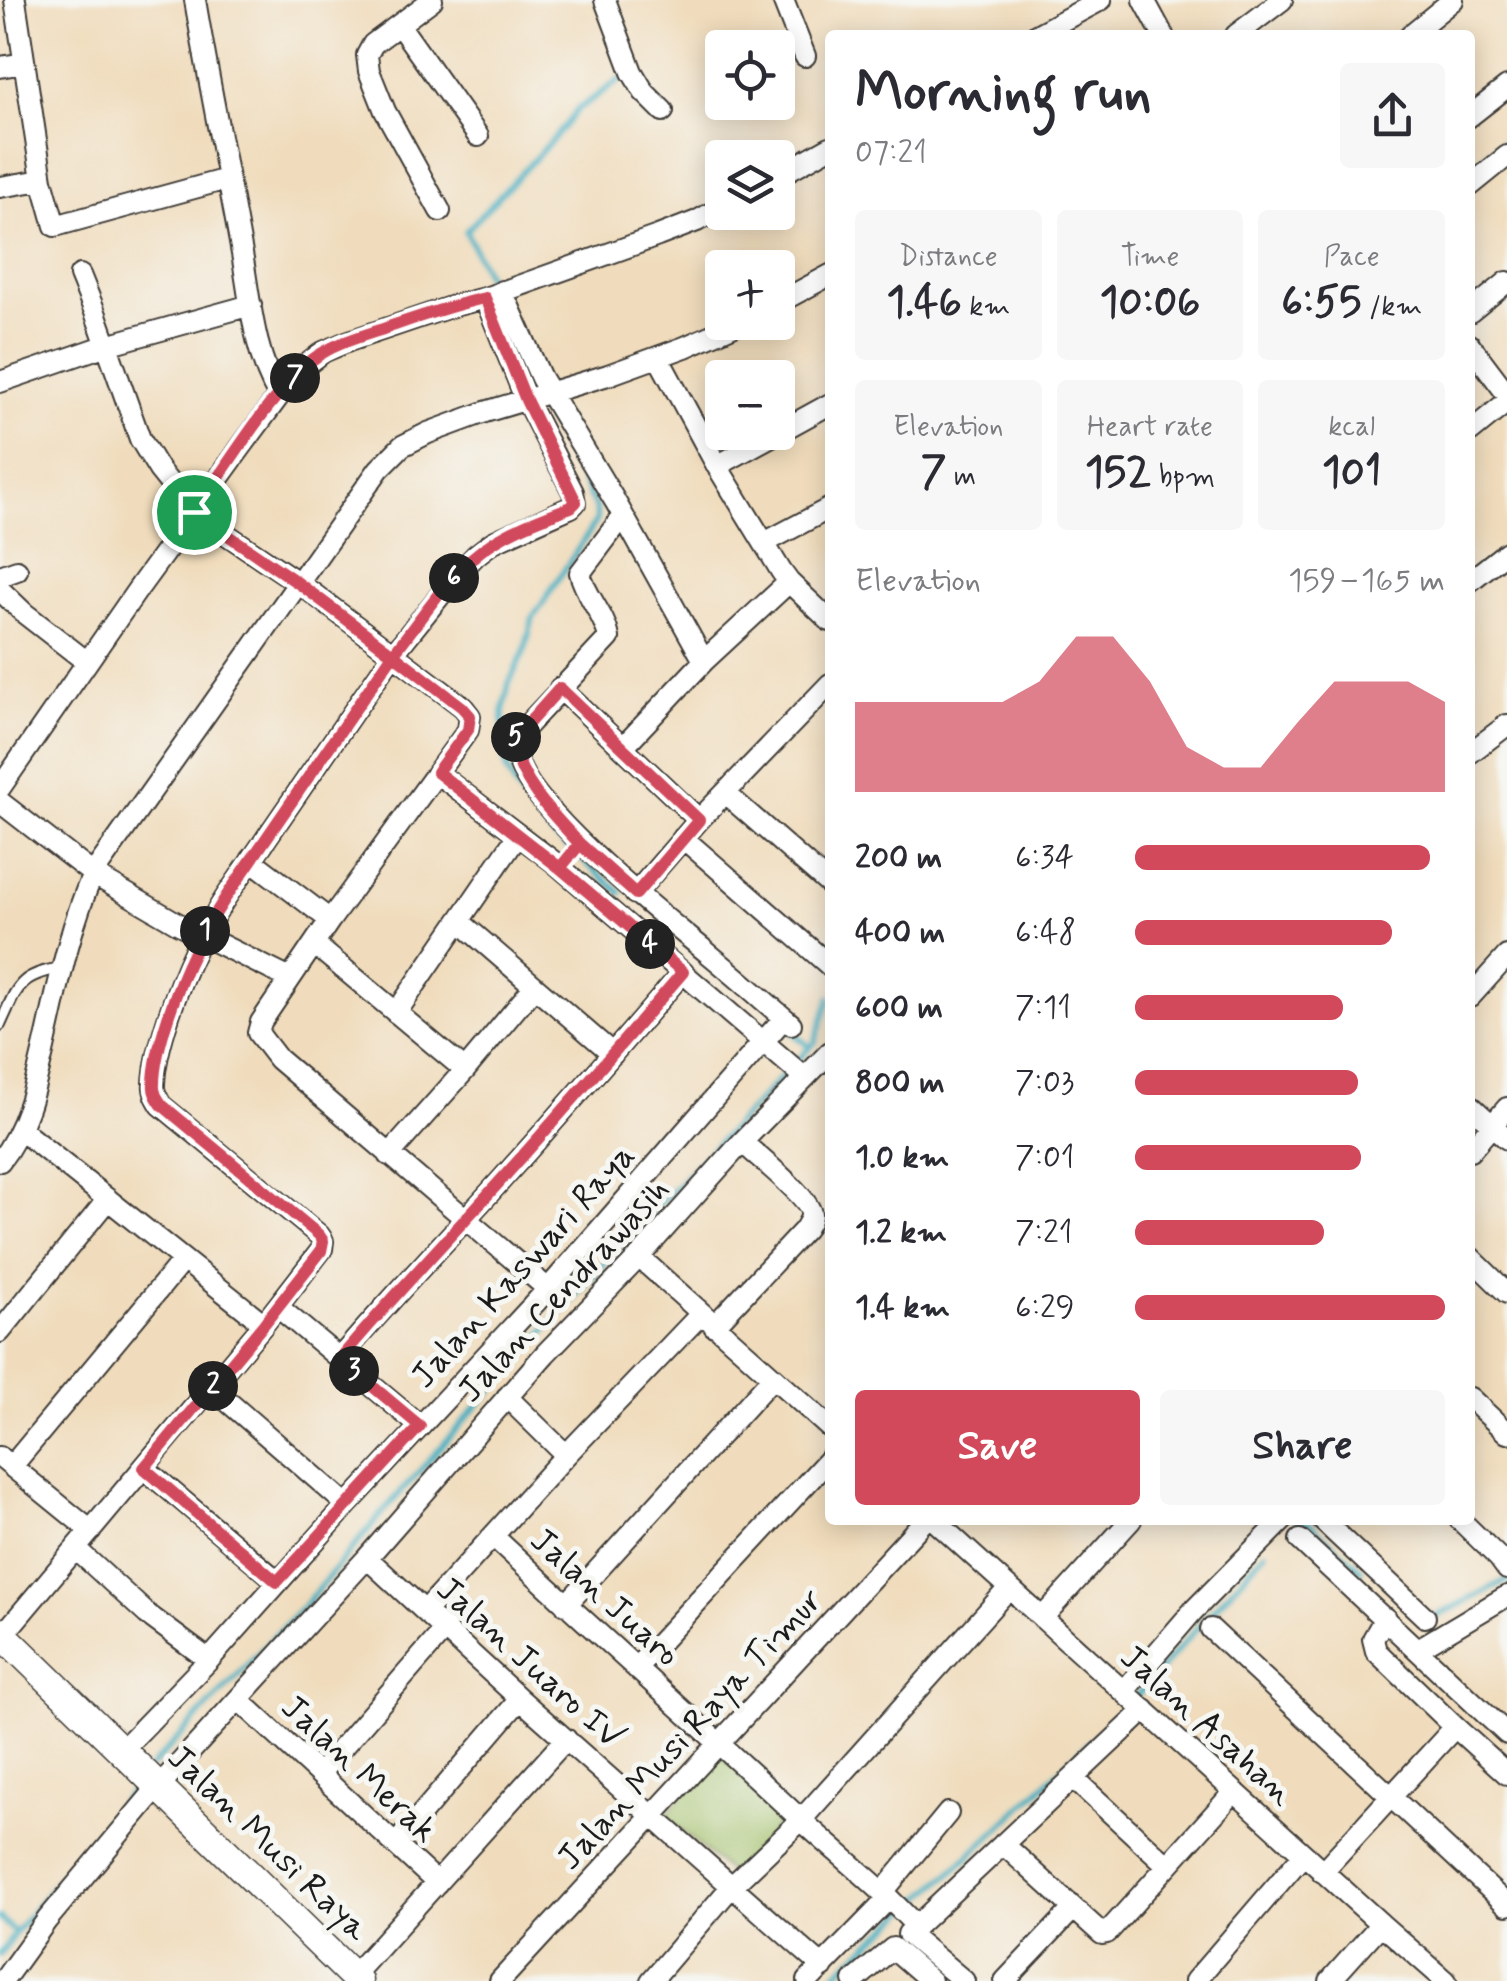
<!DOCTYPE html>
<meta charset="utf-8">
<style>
body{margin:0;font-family:Mynerve,sans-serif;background:#f7f7f7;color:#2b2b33;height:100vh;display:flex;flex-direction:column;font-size:38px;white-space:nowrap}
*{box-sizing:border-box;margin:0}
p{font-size:32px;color:#7c7c81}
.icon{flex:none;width:55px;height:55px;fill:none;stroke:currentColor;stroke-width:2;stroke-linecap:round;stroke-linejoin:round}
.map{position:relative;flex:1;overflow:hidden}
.side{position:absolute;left:825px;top:30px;width:650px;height:1495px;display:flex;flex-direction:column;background:#fff;border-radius:10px;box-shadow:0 5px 25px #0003}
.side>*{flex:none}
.controls{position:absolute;left:705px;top:30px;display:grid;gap:20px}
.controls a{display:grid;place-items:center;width:90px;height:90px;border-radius:10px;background:#fff;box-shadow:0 5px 25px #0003;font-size:50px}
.pin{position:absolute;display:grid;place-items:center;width:85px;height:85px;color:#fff;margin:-42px;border:5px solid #fff;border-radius:50%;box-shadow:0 2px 10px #0007}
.km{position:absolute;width:50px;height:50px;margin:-25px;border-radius:50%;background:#222;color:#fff;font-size:28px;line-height:50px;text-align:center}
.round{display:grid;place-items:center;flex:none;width:105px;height:105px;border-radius:10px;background:#f7f7f7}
.overview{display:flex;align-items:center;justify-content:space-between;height:170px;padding:0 30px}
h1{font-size:55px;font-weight:700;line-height:75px}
.figures{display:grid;grid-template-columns:repeat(3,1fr);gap:15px;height:170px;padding:10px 30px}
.figures div{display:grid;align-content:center;border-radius:10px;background:#f7f7f7;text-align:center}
.figures b{font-size:42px;font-weight:700}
.figures small{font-size:28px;font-weight:400}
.figures p{font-size:28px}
.chart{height:280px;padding:20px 30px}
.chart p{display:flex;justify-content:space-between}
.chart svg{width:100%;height:180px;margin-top:10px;fill:#d1495b;opacity:.7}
.cta{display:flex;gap:20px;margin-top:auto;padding:20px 30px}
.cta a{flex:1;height:115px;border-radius:10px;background:#d1495b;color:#fff;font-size:40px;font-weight:700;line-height:115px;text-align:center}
.cta a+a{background:#f7f7f7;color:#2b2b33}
ul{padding:0 30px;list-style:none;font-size:32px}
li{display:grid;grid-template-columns:160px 120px 1fr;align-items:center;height:75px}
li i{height:25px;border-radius:12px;background:#d1495b}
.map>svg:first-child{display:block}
.green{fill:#a1bf67;stroke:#5e6e42;stroke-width:2.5}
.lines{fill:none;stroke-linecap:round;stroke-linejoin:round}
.stream{stroke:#41adbf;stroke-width:6}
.service-casing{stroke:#3c3934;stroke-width:14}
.minor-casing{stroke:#3c3934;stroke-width:24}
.tertiary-casing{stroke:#3c3934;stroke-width:31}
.service{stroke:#fff;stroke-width:10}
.minor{stroke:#fff;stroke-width:20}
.tertiary{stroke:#fff;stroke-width:28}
.route-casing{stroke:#fff;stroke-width:20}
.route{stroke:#d1495b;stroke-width:12}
.labels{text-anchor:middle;stroke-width:10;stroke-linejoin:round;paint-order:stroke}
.street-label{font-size:35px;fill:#1c1c1c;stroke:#f6f6f2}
</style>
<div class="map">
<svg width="1507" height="1981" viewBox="0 0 1507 1981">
<rect width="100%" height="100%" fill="#f6f6f2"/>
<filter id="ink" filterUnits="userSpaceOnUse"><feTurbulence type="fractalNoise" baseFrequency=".01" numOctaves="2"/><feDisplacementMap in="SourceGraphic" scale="20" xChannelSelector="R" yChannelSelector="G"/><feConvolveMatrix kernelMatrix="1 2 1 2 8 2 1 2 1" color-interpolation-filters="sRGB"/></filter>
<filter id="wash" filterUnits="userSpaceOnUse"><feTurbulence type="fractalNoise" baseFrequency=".0048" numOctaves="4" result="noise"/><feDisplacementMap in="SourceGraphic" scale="40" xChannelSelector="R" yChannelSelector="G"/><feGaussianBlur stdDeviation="2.25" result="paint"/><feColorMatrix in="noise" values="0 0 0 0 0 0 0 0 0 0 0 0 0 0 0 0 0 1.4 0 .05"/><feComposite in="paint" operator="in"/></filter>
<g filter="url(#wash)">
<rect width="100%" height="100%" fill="#f0dcbc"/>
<path class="green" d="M719 1753 789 1813 733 1876 665 1816Z"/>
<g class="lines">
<path class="stream" d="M1470 169 1507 139
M494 292 466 231 559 133 578 109 627 75
M542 399 596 509 597 520 533 618 525 650 509 683 503 712V750L507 771 519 793 551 833 621 893
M790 1030 810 1047
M1295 1520 1309 1523 1361 1570
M1431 1619 1507 1580
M151 1767 309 1600 384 1511 629 1236 815 1042 830 998
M0 1918 15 1933
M0 1955 15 1933 140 1780
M827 1981 965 1860 1122 1712 1265 1552"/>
</g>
</g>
<g filter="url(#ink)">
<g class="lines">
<g class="service-casing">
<path id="service" d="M0 1025C18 987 17 975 62 968"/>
</g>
<g class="minor-casing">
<path id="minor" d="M15 0 42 180 55 226 227 179
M195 0C209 83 226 165 241 248 250 296 253 353 279 396
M432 0 373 44 367 55 369 71 385 111 440 211
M605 0 632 72 644 92 663 111
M783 0 805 56
M1144 0 1163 35
M400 26 478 136
M1036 35 1101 0
M1236 35 1282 0
M1410 35 1453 0
M0 67 24 63
M1470 116 1507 87
M778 176 830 147
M1470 186 1507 156
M0 187 42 180
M80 275 95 312 140 439 159 470 187 505 211 524 299 583 463 707 470 716 468 730 330 920 261 1022 258 1033 278 1059 548 1289
M502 291 541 378 615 501 704 661
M778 303 830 275
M1470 312 1507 282
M1470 345 1507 394
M658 357 717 466 781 571 789 582 830 621
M0 382 107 345 251 305
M1470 432 1507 402
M717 466 830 404
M623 516 580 573C585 596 605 614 609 638L518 735C491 784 674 924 709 954 737 977 764 1001 791 1024
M764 543 830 508
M0 576 17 570
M1470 581 1507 552
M0 590 24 613 87 662
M560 688 699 820
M623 747 704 661 789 582
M1470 753 1507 725
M437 773 554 862 804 1077
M0 788 138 589 242 446 279 396 309 363 323 352 349 341 453 306 485 298 658 236 697 221 722 207
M725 793 830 885
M0 802 93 874 177 923 290 979
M683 838 830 966
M251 860 330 920
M635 894 699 820 830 684
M459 921 613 1054
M314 944 465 1070
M1470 997 1507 956
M396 1013 518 835
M1470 1105 1507 1139
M21 1130 264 1324
M1470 1151 1507 1108
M389 1155 465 1070 534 987
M0 1161C30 1123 37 1076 48 1031 60 977 71 924 93 874L379 469 402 446 428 433 485 412 608 375 685 347 741 322
M639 1257 830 1428
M1470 1257 1507 1293
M278 1307 420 1426
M714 1326 805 1229C807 1224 812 1219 811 1214 811 1199 755 1154 742 1142
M0 1332 108 1199
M339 1359C392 1297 448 1239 503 1178 564 1110 624 1041 683 972
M211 1387 347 1505
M507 1397 566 1455
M1470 1398 1507 1433
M0 1457 91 1531
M12 1466 183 1260
M144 1468 277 1581
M934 1520 1381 1924 1330 1981
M1322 1520 1425 1617
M1460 1520 1499 1558 1507 1569
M493 1536C594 1631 697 1722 797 1816 836 1853 879 1885 915 1925
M1300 1540 1507 1734
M76 1549 147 1614 209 1660
M367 1558 520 1699 823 1967
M566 1605 773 1377
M425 1611 566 1455 701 1314
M1042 1618 1131 1520
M1385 1618 1373 1639 1376 1651 1455 1727
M1211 1629 1507 1905
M3 1635 264 1324 322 1249 323 1241 319 1235 161 1105C157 1098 153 1092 154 1084 155 1048 179 983 195 950 204 932 215 914 226 897L393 654 456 576 476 555 493 542 571 507 575 503 573 492 526 400 485 298
M1418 1649 1507 1596
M637 1667 830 1458
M1124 1691 1193 1611 1283 1520
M239 1700 437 1883
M121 1751 209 1660 347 1505 548 1289 784 1018
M320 1773 446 1628
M1074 1779 1167 1865
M396 1844 520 1699
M1003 1844 1102 1934 1107 1933 1234 1792
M1322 1872 1455 1727 1507 1774
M883 1892 948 1813
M1381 1924 1446 1981
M353 1976 566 1739
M3 1981 47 1920 159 1786 367 1558 545 1354 639 1257 742 1142 830 1052
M500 1981 925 1520
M651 1981 731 1887 801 1820 1009 1588
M808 1981 889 1898
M854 1981 893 1948 931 1981
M964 1981 908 1934 1145 1710
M1005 1981 1073 1909
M1195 1981 1303 1855"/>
</g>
<g class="tertiary-casing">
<path id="tertiary" d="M0 1632 358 1981"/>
</g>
<use href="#service" class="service"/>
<use href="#minor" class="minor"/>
<use href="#tertiary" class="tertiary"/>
</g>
</g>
<g class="lines" filter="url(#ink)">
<g class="route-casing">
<path id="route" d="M194 512 298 583 393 654 226 897C215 914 204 932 195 950 179 982 154 1049 154 1084 153 1092 157 1098 162 1105L319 1235 323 1241 321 1251 264 1324 144 1468 277 1582 420 1426 340 1359C392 1297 448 1239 503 1178 564 1110 624 1041 683 972L560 868 578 846 580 844 636 894 699 820 560 688 518 735 514 743C518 781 555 817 580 844L560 868 437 772 468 730 470 716 462 707 393 654C423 617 451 569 492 543 516 527 545 517 571 507L576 502 526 400 485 298C452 305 421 316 389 327 363 336 334 343 312 360 269 395 228 466 194 512"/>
</g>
<use href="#route" class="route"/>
</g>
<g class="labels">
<g class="street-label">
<text transform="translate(522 1265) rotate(-48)" y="12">Jalan Kaswari Raya</text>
<text transform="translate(563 1289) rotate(-47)" y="12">Jalan Cendrawasih</text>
<text transform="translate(606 1596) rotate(42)" y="12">Jalan Juaro</text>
<text transform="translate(531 1662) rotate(42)" y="12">Jalan Juaro IV</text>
<text transform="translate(1208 1724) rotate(42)" y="12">Jalan Asahan</text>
<text transform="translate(689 1728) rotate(-47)" y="12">Jalan Musi Raya Timur</text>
<text transform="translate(360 1768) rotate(43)" y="12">Jalan Merak</text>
<text transform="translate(269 1842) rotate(44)" y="12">Jalan Musi Raya</text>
</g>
</g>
</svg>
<div class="controls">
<a><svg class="icon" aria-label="locate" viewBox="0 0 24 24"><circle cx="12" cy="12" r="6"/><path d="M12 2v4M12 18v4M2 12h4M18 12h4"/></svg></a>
<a><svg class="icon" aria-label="layers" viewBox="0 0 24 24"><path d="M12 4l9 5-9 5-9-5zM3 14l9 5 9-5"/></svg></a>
<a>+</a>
<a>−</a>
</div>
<div class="pin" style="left:194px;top:512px;background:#1e9e55"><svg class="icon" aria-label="arrive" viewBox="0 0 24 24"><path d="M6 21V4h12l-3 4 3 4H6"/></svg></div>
<b class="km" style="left:205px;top:931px">1</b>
<b class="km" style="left:213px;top:1386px">2</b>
<b class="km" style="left:354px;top:1371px">3</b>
<b class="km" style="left:650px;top:944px">4</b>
<b class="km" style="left:516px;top:737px">5</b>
<b class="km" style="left:454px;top:578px">6</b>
<b class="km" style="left:295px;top:378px">7</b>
<section class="side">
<div class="overview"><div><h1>Morning run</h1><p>07:21</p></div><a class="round"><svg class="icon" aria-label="share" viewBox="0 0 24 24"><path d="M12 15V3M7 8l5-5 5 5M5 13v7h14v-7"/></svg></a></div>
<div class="figures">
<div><p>Distance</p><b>1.46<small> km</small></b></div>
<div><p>Time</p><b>10:06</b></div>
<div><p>Pace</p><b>6:55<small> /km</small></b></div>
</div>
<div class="figures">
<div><p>Elevation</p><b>7<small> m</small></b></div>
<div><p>Heart rate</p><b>152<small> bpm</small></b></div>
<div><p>kcal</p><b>101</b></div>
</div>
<div class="chart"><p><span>Elevation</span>159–165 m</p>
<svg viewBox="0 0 160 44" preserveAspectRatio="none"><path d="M0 44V22L10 22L20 22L30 22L40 22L50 17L60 6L70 6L80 17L90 33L100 38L110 38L120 27L130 17L140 17L150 17L160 22V44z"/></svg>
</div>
<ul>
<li><b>200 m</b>6:34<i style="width:95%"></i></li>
<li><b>400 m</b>6:48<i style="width:83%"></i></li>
<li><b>600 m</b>7:11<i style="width:67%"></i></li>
<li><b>800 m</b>7:03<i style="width:72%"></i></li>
<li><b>1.0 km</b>7:01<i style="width:73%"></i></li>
<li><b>1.2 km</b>7:21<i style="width:61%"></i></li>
<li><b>1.4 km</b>6:29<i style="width:100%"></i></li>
</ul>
<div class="cta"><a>Save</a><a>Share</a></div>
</section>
</div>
